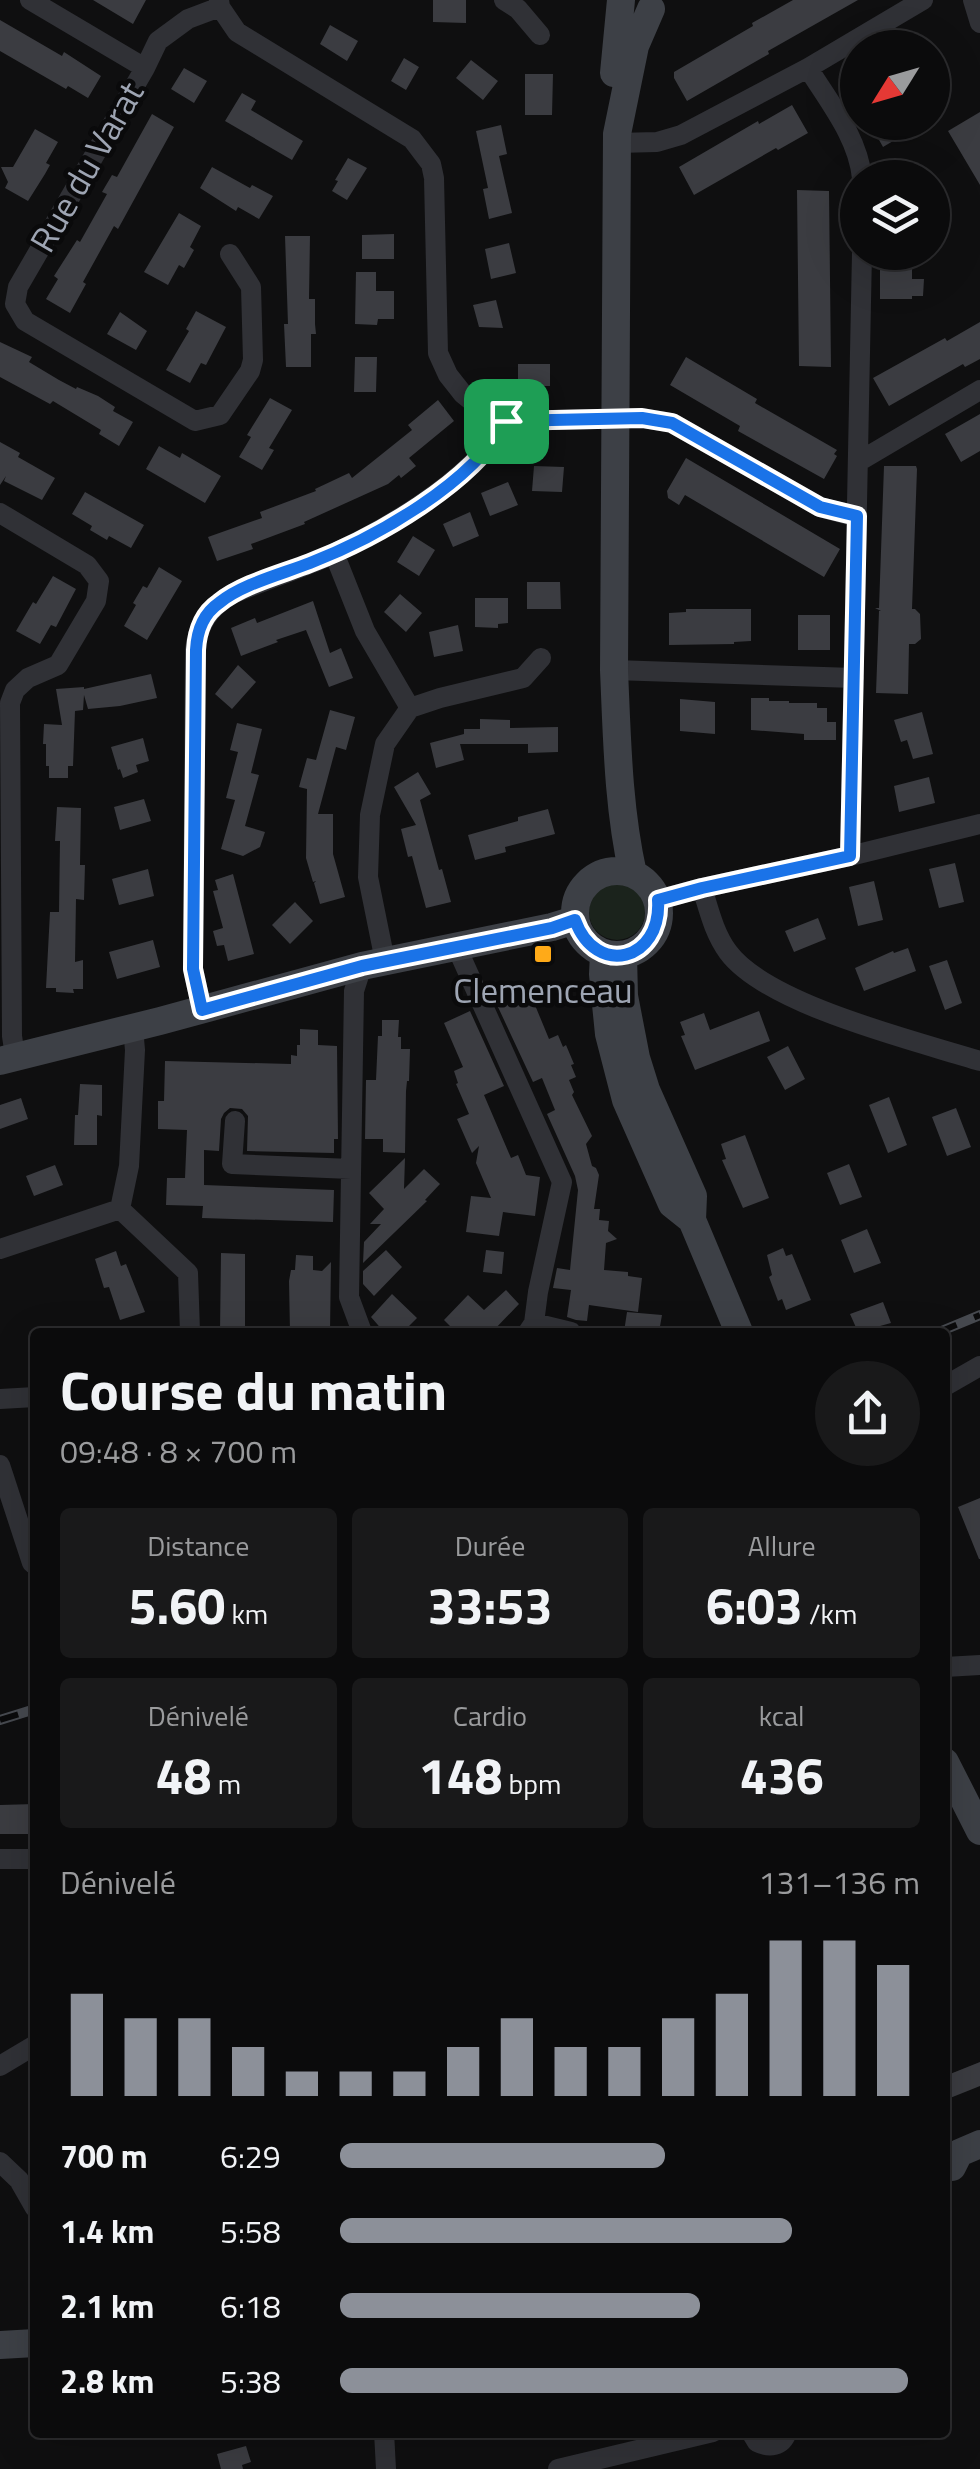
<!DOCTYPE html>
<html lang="fr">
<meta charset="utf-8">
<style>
body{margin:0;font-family:"Titillium Web",sans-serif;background:#19191a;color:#f1f3f6;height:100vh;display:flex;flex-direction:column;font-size:38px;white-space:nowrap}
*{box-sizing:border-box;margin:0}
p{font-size:32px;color:#9a9b9d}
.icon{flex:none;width:55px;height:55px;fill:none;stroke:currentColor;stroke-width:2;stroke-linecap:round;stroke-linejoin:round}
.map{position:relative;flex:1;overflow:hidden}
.details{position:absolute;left:30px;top:1328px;width:920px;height:1110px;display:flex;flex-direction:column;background:#0b0b0c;border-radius:10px;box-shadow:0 10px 40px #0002,0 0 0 2px #2b2b2d}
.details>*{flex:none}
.needle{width:65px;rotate:233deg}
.controls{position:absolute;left:840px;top:30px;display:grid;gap:20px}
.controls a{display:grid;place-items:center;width:110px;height:110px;border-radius:50%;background:#0b0b0c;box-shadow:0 10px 40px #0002,0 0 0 2px #2b2b2d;font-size:50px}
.pin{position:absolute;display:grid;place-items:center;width:85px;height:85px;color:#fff;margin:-42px;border-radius:20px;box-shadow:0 5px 15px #0006}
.round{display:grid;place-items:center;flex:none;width:105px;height:105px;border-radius:52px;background:#19191a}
.overview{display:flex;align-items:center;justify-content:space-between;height:170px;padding:0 30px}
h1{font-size:55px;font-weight:700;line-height:75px}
.figures{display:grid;grid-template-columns:repeat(3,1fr);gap:15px;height:170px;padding:10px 30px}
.figures div{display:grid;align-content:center;border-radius:10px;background:#19191a;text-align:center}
.figures b{font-size:50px;font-weight:700}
.figures small{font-size:28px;font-weight:400}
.figures p{font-size:28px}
.chart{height:280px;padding:20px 30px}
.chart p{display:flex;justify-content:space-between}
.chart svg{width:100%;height:180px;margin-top:10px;stroke:#8c9099;stroke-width:6}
ul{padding:0 30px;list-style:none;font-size:32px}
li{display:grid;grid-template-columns:160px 120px 1fr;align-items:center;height:75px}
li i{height:25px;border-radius:12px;background:#8c9099}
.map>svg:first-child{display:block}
.green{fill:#1b231c}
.building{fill:#3b3c41}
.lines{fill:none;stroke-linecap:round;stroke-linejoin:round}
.street{stroke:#303136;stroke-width:20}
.secondary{stroke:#3d4046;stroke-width:28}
.rail-casing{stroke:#46494f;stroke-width:10}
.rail{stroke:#0a0a0b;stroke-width:6;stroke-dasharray:19;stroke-linecap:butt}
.route-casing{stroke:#fff;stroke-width:20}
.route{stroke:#1a73e8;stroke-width:12}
.poi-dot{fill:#ffaa18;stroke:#0a0a0b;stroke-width:4}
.labels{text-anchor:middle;stroke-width:9;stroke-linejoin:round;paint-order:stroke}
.street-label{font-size:35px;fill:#9ea5b3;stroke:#0a0a0b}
.poi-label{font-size:35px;fill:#9ea5b3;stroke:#0a0a0b}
</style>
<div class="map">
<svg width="980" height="2469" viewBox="0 0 980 2469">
<rect width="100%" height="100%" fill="#0f0f10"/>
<path class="green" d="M589 912a28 28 0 1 1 56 0a28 28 0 1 1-56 0Z"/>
<path class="building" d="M93 0H146L133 24Z
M433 0H466V23L433 22Z
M793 0H858L768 51 769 54 687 101 674 78V72L753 26 752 23Z
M0 20 62 56 64 52 101 76 88 98 68 86 66 89 0 51Z
M330 25 358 41 347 61 320 44Z
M404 58 419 67 406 90 391 81Z
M471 60 498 81 483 100 456 78Z
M184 68 207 81 194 103 171 89Z
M525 74H553L552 115H525Z
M242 93 256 101 251 110 303 141 292 160 225 121Z
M792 105 808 133 778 150 776 148 694 195 679 167 758 121 759 124Z
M980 112V185L948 131Z
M152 114 174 127 118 229 114 226 83 282 86 284 70 313 46 299 58 279 54 276 77 240 80 242 107 194 102 192 112 175 117 177Z
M869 122H925L883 147Z
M501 125 507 154 499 156 512 213 489 219 483 189 488 188 476 131Z
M35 129 58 142 46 163 50 165 45 174 28 201 5 188 8 182 1 167H13Z
M348 158 367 168 347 200 332 191 338 181 335 180Z
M212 167 250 188 252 185 273 196 259 219 238 207 236 211 200 188Z
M797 190 829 191 831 367 799 366Z
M179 213 201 226 190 247 194 250 184 268 179 265 168 285 144 272Z
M394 234V259H362V235Z
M285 236H310L309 299H315V324L316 334H311V367H286L284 324H288Z
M509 243 516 273 491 279 485 249Z
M880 261H912V279H924L923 296H912V299H880Z
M356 272H376V291H394V319H378L377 325 355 324Z
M496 300 503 328 479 327 473 305Z
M196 311 226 327 206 365 201 363 190 383 166 370 189 331 186 329Z
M120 312 147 331 136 350 107 334Z
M980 322V359L965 367 963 364 889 406 873 378 945 338 947 341Z
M0 342 32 357 29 362 59 380 76 389 77 387 98 396 115 407 113 411 133 422 119 446 99 434 101 430 53 401 50 404 0 377Z
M355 357H377L376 392H354Z
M686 357 757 399 755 403 837 450 834 454 837 456 824 479 738 431 740 426 670 385Z
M518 364H550V386H518Z
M270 398 292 410 269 448 274 450 262 470 239 457 251 437 247 435Z
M438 400 454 421 409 458 416 466 401 478 399 475 388 484 304 522 305 524 251 544 253 549 217 561 208 537 262 518 260 512 316 491 315 489 349 473 352 478 412 430 408 425Z
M980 414V451L961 462 945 434Z
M0 442 20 453 18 457 55 478 42 500 4 481 6 476 0 485Z
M159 446 180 458 182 453 221 476 205 503 146 469Z
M686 458 840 549 824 577 685 495 679 505 668 498 667 491Z
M534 466 564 467 562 492 532 491Z
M884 466H916L917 469 912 609H915L920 614 921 639 915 644H909L908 694 876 693 879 611H881L875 608H879Z
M508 482 518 505 490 516 481 493Z
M85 492 144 525 131 548 109 536 107 540 90 530 92 526 72 514Z
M470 512 479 536 453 547 443 524Z
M413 536 435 550 419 576 397 562Z
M159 567 182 581 147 640 124 626 136 605 133 603 143 586 147 588Z
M53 576 76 589 56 627 51 625 40 644 16 631 33 602 36 604Z
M527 582H560L561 609H527Z
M400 594 422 613 406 632 384 612Z
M475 598H508V623L498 624V628L475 627Z
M313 601 330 653 341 648 353 678 329 687 306 630 276 640 278 642 241 656 231 628 255 618 257 623Z
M686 609H751V641L734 642V644L669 645V613L686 612Z
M798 615H830V650H798Z
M458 625 463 651 434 657 429 632Z
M238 665 256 682 232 709 215 694Z
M151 674 157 698 120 706 88 709 84 695 83 710 75 711 73 766H68V778H49V766H46V744H43L44 724 62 725 56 689 84 687V689Z
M751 698H769V701H789V703H817V708H827V722H836V740H804V734L751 730Z
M680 699 715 702V734L680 731Z
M330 710 355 717 346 750 336 747 318 814H333V854L345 897 320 904 314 883 316 881 313 882 306 858 307 789 299 787 307 758 316 760Z
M922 712 933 754 913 759 907 740 901 742 894 720Z
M480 719 510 720V728L558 727V752L528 753V744H460L464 760 436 768 430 743 464 734V729H480Z
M237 723 262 729 251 773 259 775 245 826 265 832 260 847 243 856 221 849 235 800 226 798 238 752 230 750Z
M143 738 149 761 136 765 138 772 123 778 120 769 118 770 111 747Z
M418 772 431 794 420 800 439 870 442 869 451 902 426 908 412 856 408 857 401 829 416 825 394 787Z
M929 777 935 803 899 812 894 786Z
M144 799 151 821 120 830 114 807Z
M57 807 81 808 80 865H85L84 900 76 899 75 962 83 960V989H73L74 993 56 992V988H46L50 912H59L60 841H55Z
M548 809 555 834 505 847 506 852 475 860 468 835 518 821V817Z
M955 863 964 902 939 908 929 869Z
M148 869 154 896 119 905 112 879Z
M233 874 254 954 228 961 224 945 217 946 213 931 223 928 213 891 218 890 215 880Z
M874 881 883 920 858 926 849 887Z
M295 902 313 921 290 944 272 925Z
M818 918 826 939 794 952 785 931Z
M153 940 160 967 117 979 109 952Z
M908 948 916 971 864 991 855 968 893 951 894 953Z
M947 960 962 1003 945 1010 929 966Z
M517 989 525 996 530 993 549 1039 558 1035 563 1047 566 1045 574 1064 571 1065 576 1077 569 1080 574 1092 572 1095 592 1136 586 1144 592 1166 596 1168 599 1175 594 1209H600L599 1220 609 1221 608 1231 617 1239 606 1243 604 1270 628 1272V1276L642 1278 638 1312 589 1305 587 1321 576 1320 567 1317 571 1290 553 1288 557 1268 570 1270 578 1190 575 1176 547 1114 555 1110 542 1078 533 1082 498 1007 516 999Z
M470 1011 504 1086 484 1095 511 1158 518 1155 526 1175 540 1177 535 1216 503 1212 499 1236 466 1232 471 1196 491 1198 476 1163 479 1146 472 1153 457 1119 469 1114 456 1084 458 1083 454 1071 463 1067 444 1023Z
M759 1011 770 1041 695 1070 681 1036 685 1035 680 1022 704 1013 710 1030Z
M382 1020H399L398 1037H401V1049H410L409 1081H407L406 1091 405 1153 383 1152V1139H365L366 1080H376L378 1036H382Z
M300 1029 318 1030V1045L337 1046 338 1139H334V1153L247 1151 248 1116 242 1109 230 1108 224 1113 221 1119 219 1151 204 1150V1185L334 1190 333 1222 202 1218 203 1206 166 1205 167 1178H185L187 1130 158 1129V1101H164L165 1061 291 1064V1055L297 1056V1045H300Z
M788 1046 805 1079 785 1090 767 1057Z
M80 1084 102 1085V1116L97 1115V1145H74L75 1115H78Z
M889 1097 907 1145 888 1153 869 1105Z
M21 1098 28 1119 0 1129V1105Z
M956 1108 971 1147 947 1156 932 1117Z
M745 1135 769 1198 743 1208 722 1160 726 1159 721 1144Z
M405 1158 404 1189 424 1169 440 1184 425 1200 427 1201 363 1263 364 1242 381 1224H370L384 1209 369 1193Z
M849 1164 862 1197 840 1205 827 1173Z
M55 1165 63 1185 34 1196 26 1176Z
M867 1229 881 1263 854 1273 841 1240Z
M783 1248 786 1256 792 1254 811 1300 786 1310 782 1299 778 1301 769 1277 772 1275 767 1255Z
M386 1250 402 1267 374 1296 363 1284V1271Z
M486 1250 504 1252 502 1274 483 1272Z
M116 1251 121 1266 126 1264 145 1312 120 1320 109 1287 104 1288 95 1259Z
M221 1253 245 1254V1332H220Z
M296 1255 313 1256V1270L322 1271 331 1262 330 1332H290L289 1281 291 1270H295Z
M506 1290 519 1304 492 1332H456L444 1320 468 1295 484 1310Z
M392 1294 417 1318 403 1332H384L371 1317Z
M883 1302 891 1323 858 1332 850 1314Z
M627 1312 662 1315 659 1332H624Z
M980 1498V1559H979L958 1507Z
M35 1804V1834H0V1805Z
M980 2062V2086L945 2100V2076Z
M246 2446 251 2462 242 2465 243 2469H221L217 2454Z"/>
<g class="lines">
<path class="street" d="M30 0 145 68
M219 0 220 7 237 32 412 139 431 164 434 178 438 353 448 375 463 394 484 411 506 421 643 418 672 423 820 507 857 517
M504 0 518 9 540 35
M973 0 980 23
M220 7 188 19 158 41 145 68 18 287 15 304 25 321 195 421 220 415 250 371 253 360 251 287 230 254
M808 68C829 102 858 137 862 178
M617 143 657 142 681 135 808 68 923 0
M858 462 980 390
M0 513 87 565 99 581 96 601 58 665 28 678 15 690 10 703 12 1036 15 1056
M334 553 365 631 410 708
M614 670 854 678
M850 856 862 252
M702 888C709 910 714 933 728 952 767 1005 916 1041 980 1061
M657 900 702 888 850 856 980 824
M457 948 562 1182 538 1292 534 1323 528 1332
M385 961 368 877 370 815 385 744 410 708 440 698 523 678 541 658
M202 1010 193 969 195 650C198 624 209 609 230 595 261 582 293 571 324 558 368 538 412 513 450 483 473 464 492 447 506 421
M235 1121 232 1164 351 1169
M120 1209 188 1273 190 1332
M0 1249 120 1209 129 1166 135 1050 133 1028
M534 1323 571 1332
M362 1332 349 1297 354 991 362 966
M945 1386 980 1366
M0 1399 35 1397
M0 1465 32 1563
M945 1667 980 1665
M0 1859H35
M0 2066 35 2045
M0 2162 19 2180 35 2208
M384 2432 386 2469
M751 2432 757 2442C769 2448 782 2447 787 2432
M558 2469 713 2432"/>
<path class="secondary" d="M614 73 621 0
M575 913a42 42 0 1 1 84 0a42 42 0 1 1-84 0Z
M633 874C618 807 617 738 614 670L617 134 635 46 651 9
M604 954 603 974 609 1034 626 1100 672 1204 692 1220
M623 955 624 996 636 1058 646 1090 693 1196 692 1220 739 1332
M0 1061 160 1021 362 966 552 927 575 920
M945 1762 980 1831
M952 2167 959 2153 980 2144
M0 2345 35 2343"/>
<g class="rail-casing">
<path id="rail" d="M939 1332 980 1315
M0 1720 35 1709"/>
</g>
<use href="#rail" class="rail"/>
</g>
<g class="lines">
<g class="route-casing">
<path id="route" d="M642 418 672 423 820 507 857 516 850 856 702 888 658 900C662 961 596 978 575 920L552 928 362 966 202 1010 193 969 196 650C197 631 203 614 219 603 242 584 282 574 310 563 375 538 473 483 506 421Z"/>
</g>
<use href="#route" class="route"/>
</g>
<rect class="poi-dot" x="533" y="944" width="20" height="20" rx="5"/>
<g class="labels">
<g class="street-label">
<text transform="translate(87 167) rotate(-60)" y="12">Rue du Varat</text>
</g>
<g class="poi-label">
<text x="543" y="1003">Clemenceau</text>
</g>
</g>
</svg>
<div class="controls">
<a><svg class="needle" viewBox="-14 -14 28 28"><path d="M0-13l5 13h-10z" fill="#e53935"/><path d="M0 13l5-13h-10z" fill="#9a9b9d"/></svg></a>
<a><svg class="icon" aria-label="layers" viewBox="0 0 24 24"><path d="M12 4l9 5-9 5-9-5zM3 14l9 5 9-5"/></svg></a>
</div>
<div class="pin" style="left:506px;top:421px;background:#1e9e55"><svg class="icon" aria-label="arrive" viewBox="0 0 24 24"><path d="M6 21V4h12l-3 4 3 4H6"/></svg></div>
<section class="details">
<div class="overview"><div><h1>Course du matin</h1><p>09:48 · 8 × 700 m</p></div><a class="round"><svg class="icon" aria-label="share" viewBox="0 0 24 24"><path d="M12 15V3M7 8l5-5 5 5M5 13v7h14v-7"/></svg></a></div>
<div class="figures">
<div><p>Distance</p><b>5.60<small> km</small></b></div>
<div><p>Durée</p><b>33:53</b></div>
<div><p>Allure</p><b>6:03<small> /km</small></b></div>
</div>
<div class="figures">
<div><p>Dénivelé</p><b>48<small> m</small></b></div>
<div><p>Cardio</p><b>148<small> bpm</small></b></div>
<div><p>kcal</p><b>436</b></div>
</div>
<div class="chart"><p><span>Dénivelé</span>131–136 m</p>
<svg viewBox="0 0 160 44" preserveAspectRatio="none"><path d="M5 44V19M15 44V25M25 44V25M35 44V32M45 44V38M55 44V38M65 44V38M75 44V32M85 44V25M95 44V32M105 44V32M115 44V25M125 44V19M135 44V6M145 44V6M155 44V12"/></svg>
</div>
<ul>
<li><b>700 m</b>6:29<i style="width:56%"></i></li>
<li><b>1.4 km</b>5:58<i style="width:78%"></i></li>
<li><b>2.1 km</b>6:18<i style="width:62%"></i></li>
<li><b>2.8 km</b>5:38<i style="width:98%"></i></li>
</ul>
</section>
</div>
